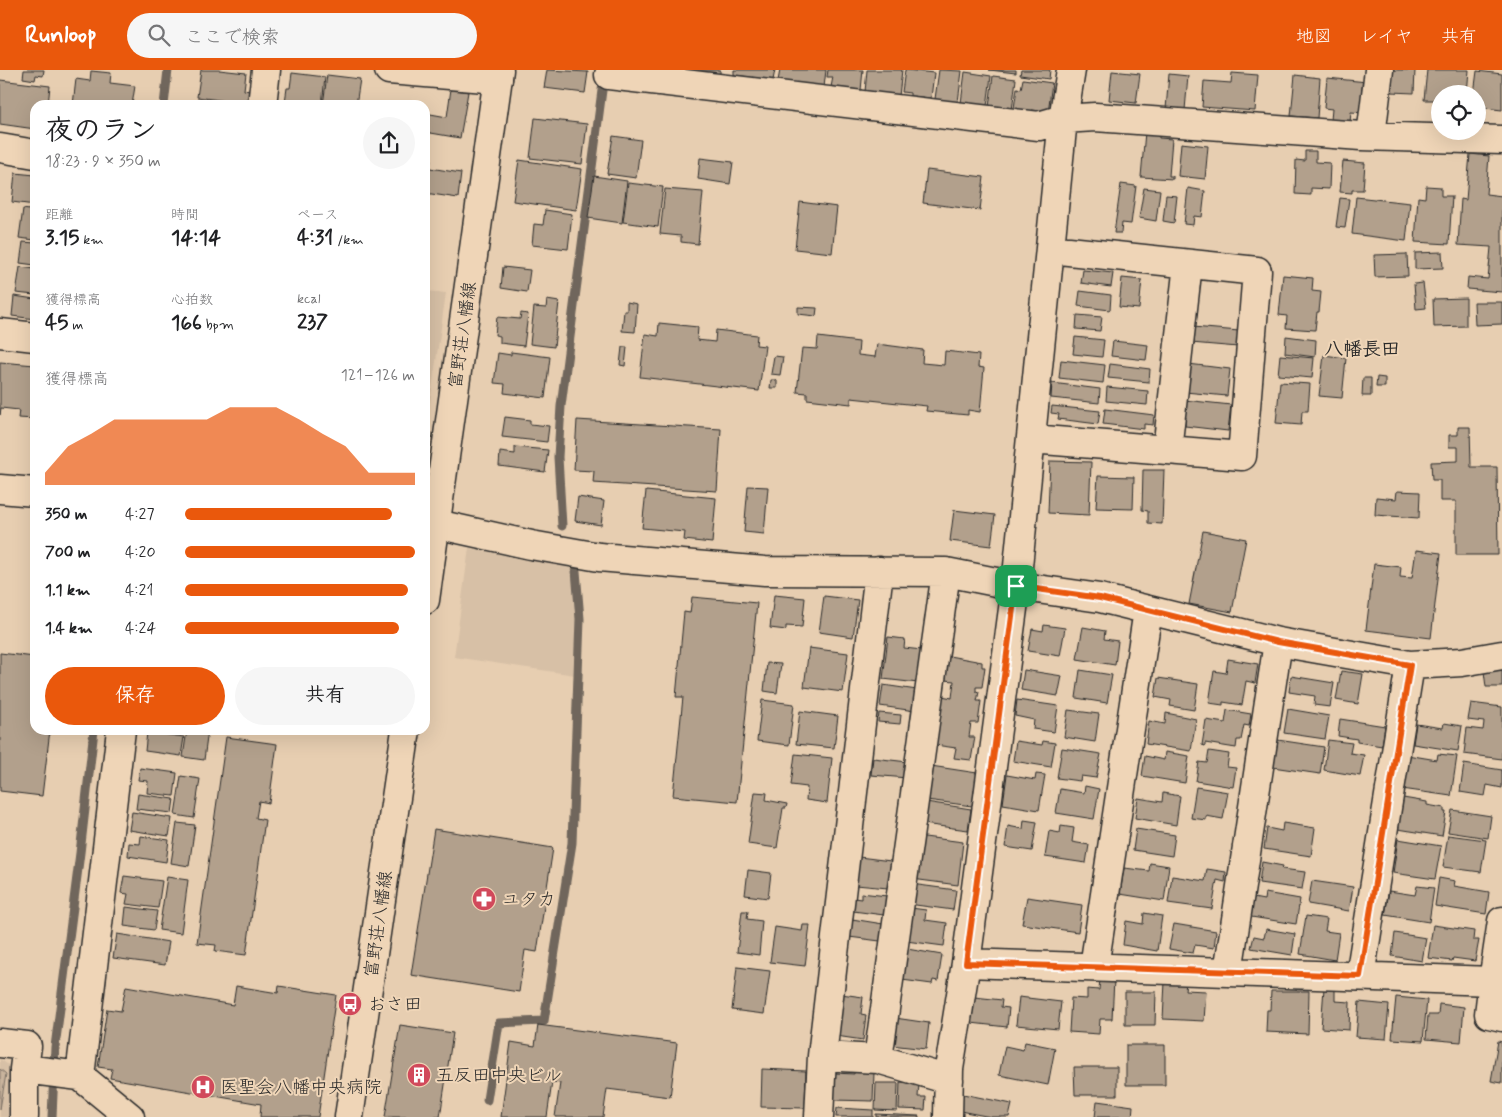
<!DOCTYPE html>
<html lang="ja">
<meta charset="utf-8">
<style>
body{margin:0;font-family:Mynerve,"Klee One",sans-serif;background:#f6f6f6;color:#202124;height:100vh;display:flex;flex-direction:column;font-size:19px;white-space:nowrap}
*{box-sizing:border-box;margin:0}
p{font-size:16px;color:#757577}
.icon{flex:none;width:28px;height:28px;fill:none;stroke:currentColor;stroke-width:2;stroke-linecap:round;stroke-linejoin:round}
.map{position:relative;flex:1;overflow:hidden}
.panel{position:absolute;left:30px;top:30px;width:400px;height:635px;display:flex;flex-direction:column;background:#fff;border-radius:15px;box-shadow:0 5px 20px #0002}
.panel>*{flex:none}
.controls{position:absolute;left:1431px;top:15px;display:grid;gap:10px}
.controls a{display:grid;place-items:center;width:55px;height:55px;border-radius:50%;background:#fff;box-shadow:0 5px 20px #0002;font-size:25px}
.pin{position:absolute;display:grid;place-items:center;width:42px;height:42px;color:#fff;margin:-21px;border-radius:10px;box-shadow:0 2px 8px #0006}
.round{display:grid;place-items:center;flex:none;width:52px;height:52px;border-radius:26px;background:#f6f6f6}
.summary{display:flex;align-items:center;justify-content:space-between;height:85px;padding:0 15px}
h1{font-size:28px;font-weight:700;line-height:38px}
.metrics{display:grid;grid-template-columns:repeat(3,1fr);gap:8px;height:85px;padding:5px 15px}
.metrics div{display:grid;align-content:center}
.metrics b{font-size:21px;font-weight:700}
.metrics small{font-size:14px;font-weight:400}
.metrics p{font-size:14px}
.chart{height:140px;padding:10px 15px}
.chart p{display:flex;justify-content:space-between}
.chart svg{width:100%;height:90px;margin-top:5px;fill:#ea580c;opacity:.7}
.cta{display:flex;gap:10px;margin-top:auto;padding:10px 15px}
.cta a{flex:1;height:58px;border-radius:30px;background:#ea580c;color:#fff;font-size:20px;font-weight:700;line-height:58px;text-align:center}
.cta a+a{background:#f6f6f6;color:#202124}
ul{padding:0 15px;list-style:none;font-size:16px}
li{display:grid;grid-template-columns:80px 60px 1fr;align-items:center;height:38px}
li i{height:12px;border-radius:6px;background:#ea580c}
header{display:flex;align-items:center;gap:30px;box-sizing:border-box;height:70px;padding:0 25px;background:#ea580c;color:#fff}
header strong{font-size:24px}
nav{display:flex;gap:28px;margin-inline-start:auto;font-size:18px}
.search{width:350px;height:45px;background:#f6f6f6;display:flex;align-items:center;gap:12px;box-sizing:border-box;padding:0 18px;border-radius:28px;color:#757577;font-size:19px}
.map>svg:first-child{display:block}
.built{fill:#d7c0a6}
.green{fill:#c8b39c;stroke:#7a6f64}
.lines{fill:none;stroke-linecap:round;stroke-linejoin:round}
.stream{stroke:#6f665c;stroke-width:9}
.building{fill:#b2a08c;stroke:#2b2b2b}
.minor-casing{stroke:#2b2b2b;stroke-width:31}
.major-casing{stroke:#2b2b2b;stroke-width:31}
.minor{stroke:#efd5b7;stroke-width:28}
.major{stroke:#efd5b7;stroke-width:28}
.route-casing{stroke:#fff;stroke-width:10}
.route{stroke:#ea580c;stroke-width:6}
.labels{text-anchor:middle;stroke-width:4;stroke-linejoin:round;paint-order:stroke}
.street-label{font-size:18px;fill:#2b2b2b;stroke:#efd5b7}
.poi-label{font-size:18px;fill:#2b2b2b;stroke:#efd5b7;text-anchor:start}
.neighbourhood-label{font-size:19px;font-weight:bold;fill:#2b2b2b;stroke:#efd5b7}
</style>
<header>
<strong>Runloop</strong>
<div class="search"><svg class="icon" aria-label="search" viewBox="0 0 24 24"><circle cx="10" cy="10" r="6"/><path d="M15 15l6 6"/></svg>ここで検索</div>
<nav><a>地図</a><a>レイヤ</a><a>共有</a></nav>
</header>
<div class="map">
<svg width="1502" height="1047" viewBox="0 0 1502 1047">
<rect width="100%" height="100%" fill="#e7ceb1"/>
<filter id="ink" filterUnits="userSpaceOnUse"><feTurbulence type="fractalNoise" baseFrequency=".02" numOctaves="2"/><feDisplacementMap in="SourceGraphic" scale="10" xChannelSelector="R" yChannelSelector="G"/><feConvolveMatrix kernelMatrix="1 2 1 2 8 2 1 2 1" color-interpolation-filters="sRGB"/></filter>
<g filter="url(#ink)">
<path class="built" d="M425 221 446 223 425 366Z
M469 478 571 498 577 548 575 605 454 587Z
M0 989 14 999 10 1047H0Z"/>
<path class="green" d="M0 999 6 1004 0 1039Z"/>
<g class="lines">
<path class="stream" d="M164 35 168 0
M562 456 558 387 561 336 604 5
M487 1030 499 953 544 951 572 773 580 549 576 501
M52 1047 55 977 80 783 94 660"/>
</g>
<path class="building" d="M24 0H44L43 6 36 5 35 10 23 8Z
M201 0H219L246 3 244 20 250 21 249 34 197 27Z
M547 0 588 2 585 23 544 18Z
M688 0H720V4Z
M734 0H775L773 10 734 5Z
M780 0H826L824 17 778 11Z
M828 0H863L861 20 831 17 833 7H827Z
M867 0H902L899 26 865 22Z
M905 0 934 3 931 28 910 26V23L902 22Z
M939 0 962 1 958 32 935 29Z
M989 0H1016V3Z
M1021 0H1050L1049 9 1020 5Z
M1392 0H1415L1414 23 1391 22Z
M1427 0H1469L1467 24H1440V47L1435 46 1436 30H1424Z
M91 1 111 3 110 13 135 16 132 35H73L76 9 90 11Z
M1112 1 1140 4 1136 33 1109 30Z
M1477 1 1502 4V40L1485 38 1484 44H1478V24H1474Z
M965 2 991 6 987 36 961 33Z
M292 3 325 7 322 35 285 32 287 18H290Z
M1232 3 1258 5 1255 41 1202 37 1204 11 1231 13Z
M1169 4 1188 6 1185 40 1166 39Z
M327 5 360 9 356 35H323Z
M1295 5 1320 8 1317 48 1291 46Z
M993 6 1016 9 1012 40 989 37Z
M1327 8 1367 12 1364 43 1351 42 1350 52 1331 50 1332 39 1324 38Z
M1023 9 1052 13 1048 42 1032 40 1031 47 1013 45 1017 18 1021 19Z
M0 10 50 16 48 35H35V59L0 54Z
M451 19 468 22 460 68 425 62V43L447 47Z
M535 48 587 54 582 94 530 88Z
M1145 62 1159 63V68L1172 69 1169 106H1173V109L1141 107Z
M613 66 641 70 636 108 607 104Z
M1181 73 1208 76 1205 109 1178 106Z
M1305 81H1316V92L1330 93 1329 119 1311 118V125L1295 124 1296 90 1305 91Z
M1470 84 1489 86 1486 124 1502 126V222L1467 219 1468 207 1488 209 1491 177 1458 175 1461 129 1466 130Z
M425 88 431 89 430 98 461 103 458 128 425 123Z
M700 88 733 92 730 114 698 109Z
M519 90 582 99 576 140 513 131Z
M1343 91 1365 93 1363 120H1352V123L1340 122Z
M927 100 984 107 980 140 923 133Z
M15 103 35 105V135L12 132Z
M594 106 627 111 622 153 588 148Z
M628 113 663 117 658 157 623 152Z
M1121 114 1136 116 1131 154 1122 153 1121 163H1114Z
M1426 116 1441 117V126H1452L1449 174 1415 172 1418 127 1425 128Z
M1144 118 1160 120 1156 151 1139 148Z
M1188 118 1205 121 1202 147 1194 146 1193 155 1184 154Z
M665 119 703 122 698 174 681 172V166L660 164Z
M1166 125 1177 126 1174 153 1163 151Z
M1356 127 1410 133 1406 171 1352 164Z
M1340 128 1349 129 1345 158 1336 157Z
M800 132 837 137 832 183 795 179Z
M23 139 35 141V170L19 168Z
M545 140 572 144 568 179 532 175 534 154 543 155Z
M23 172 35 173V195L20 193Z
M1442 182 1443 198 1415 199V183Z
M1407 184 1408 206 1375 207 1374 185Z
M20 197 35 199V225L16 223Z
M503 197 530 200 527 222 501 218Z
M1083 200 1113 203 1111 217 1081 213Z
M1283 205 1313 208 1312 221 1321 222 1319 242H1317L1315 260 1286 258 1287 246 1279 245Z
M1122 208 1142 210 1139 239 1119 237Z
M1423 213 1426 238 1416 239 1414 214Z
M1080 221 1111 225 1110 240 1078 236Z
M14 226 35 229V249L12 246Z
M1466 228V256L1434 257 1433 229Z
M547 230 559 232 554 277 530 274 534 237 546 238Z
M627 232 637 234 635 262 622 261 624 241H627Z
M1474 232H1502V254L1475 255Z
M798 237 817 238 816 246 798 244Z
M521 243 528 244 524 276 500 273V266L495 265 497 247 520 249Z
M1077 245 1102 247 1100 261 1076 259Z
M659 253 698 257 697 270 715 272 716 260 757 265 756 275 765 276 759 321 640 307 645 264 658 266Z
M1193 257 1239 261 1238 277 1191 273Z
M1286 266 1316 270 1315 287 1285 283Z
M818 267 859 272 858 285 875 287 877 274 923 280 922 293 944 295 945 281 979 285 978 297 984 298 980 342 968 340V345L926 341 927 336 851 328V334L807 329V323L797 322 802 278 817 279Z
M1075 267 1104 270 1102 287 1073 284Z
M1113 271 1148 275 1146 290 1111 286Z
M622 277H627L625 296 620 295Z
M511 282 550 287 545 328 504 323 505 314 494 313 498 283 511 285Z
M1280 285 1314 288 1312 308 1278 305Z
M1324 285 1346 288 1342 328 1319 326Z
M774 286 783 287 780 305 771 304Z
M1061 290 1105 295 1103 313 1059 308Z
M0 292 35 295V349L18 348 19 340 1 338 0 345Z
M1110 294 1150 299 1149 312 1108 308Z
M1188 294 1230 299 1227 326 1185 322Z
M1377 307 1385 308V317H1376Z
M1363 308H1371V326H1362Z
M771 310H777V318H770Z
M1280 312 1310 314 1308 341H1302L1301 355 1276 353Z
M1052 313 1100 319 1099 333 1051 328Z
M1107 317 1148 321 1147 335 1106 331Z
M1184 330 1231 335 1228 361 1185 356 1186 347 1182 346Z
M1052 336 1100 341 1098 354 1058 349 1059 344 1051 343Z
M1105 339 1154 345 1153 355 1144 354V359L1103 354Z
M505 347 530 350V354L549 356 547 372 502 367Z
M577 350 721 359 717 421 593 413 594 401 574 400Z
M1458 357H1470L1471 397H1497L1498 485H1456V431H1440V410H1432L1431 392 1458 391V377H1449V365H1458Z
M515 377 548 380 545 402 499 396 500 382 515 384Z
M1050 391 1091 392 1089 445 1048 443Z
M1143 400H1164L1162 454 1148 453V441L1142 440Z
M1098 406 1134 407 1133 439 1096 438Z
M748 416 768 417 764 464 744 462Z
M646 421 716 428 712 473 684 470 685 462 642 458Z
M1397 421 1420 422 1419 448 1375 445 1376 427 1396 429Z
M578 427 604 431 601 455 575 451Z
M954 440 995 445 991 476 950 471Z
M1203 461 1246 469 1232 542 1189 534Z
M1416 480 1441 483 1431 568 1366 560 1374 494 1401 497 1400 507 1412 508Z
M774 525 805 528 802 557 786 556V560L770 558Z
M824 526 858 530 853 567 819 562Z
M692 527 757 533 737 732 673 726 683 627H676L684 542 690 543Z
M1044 555 1065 558 1060 586 1028 581 1032 559 1043 561Z
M1083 557 1105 561 1104 569 1118 571 1115 595 1077 589Z
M888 567 905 569 904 578 922 580 918 613 883 609Z
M809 578 848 583 843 622 804 617Z
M0 583 35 587V660H50L42 726 0 721Z
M949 586 982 592V597H985L982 617H976V621L979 622 977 631H981L978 653H971L969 667H975L971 690 954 688 956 678 935 675 942 626 952 628 954 611 945 610Z
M1228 589 1258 594 1255 613 1246 611 1242 635 1223 632V635L1209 633 1214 601 1226 603Z
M1502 591V617H1486L1483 594Z
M767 593 781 594 777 623 764 621Z
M1024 600 1062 606 1058 626 1021 620Z
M1080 600 1112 605 1107 633 1076 628Z
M1341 601 1363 604 1358 634 1336 630Z
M1291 606 1334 613 1330 637 1314 635 1315 626 1289 622Z
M1158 608 1198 614 1194 640 1170 636 1171 630 1155 627Z
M883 615 917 620 915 641 880 636Z
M762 630 794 634 789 675 757 671Z
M1017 630 1058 636 1054 662 1033 659 1034 650 1015 646Z
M1471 633 1502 637V689L1464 684 1467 658 1483 660 1484 652 1468 650Z
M1288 639 1329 646 1325 669 1284 663Z
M1068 640 1099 644 1095 672 1064 667Z
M1227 640 1251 644 1249 656 1244 655 1241 670H1237L1236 678 1205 673V676L1202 675 1206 650 1225 653Z
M800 641 838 646 834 678 796 674Z
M879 643 901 645 900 654 878 652Z
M1166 643 1196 649 1191 681 1146 674 1149 651 1165 654Z
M1340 649 1385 656 1382 676 1357 672V669L1338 666Z
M1444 653 1462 656 1458 681 1413 674 1416 654 1443 658Z
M187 660H208L204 690 183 687Z
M147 662 184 667 181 686 145 681Z
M226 667 277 674 269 733 259 731 256 748 265 750 246 885 215 881 216 875 197 873Z
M1271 669 1324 677 1320 704 1266 696Z
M1328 670 1352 673 1350 683 1364 685 1360 706 1324 700Z
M1016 671 1042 675 1043 671 1055 673 1051 697 1013 691Z
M1062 678 1101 684 1096 708 1081 706 1080 711 1057 708Z
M1209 681 1229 684 1227 697 1236 698 1233 717 1196 711 1199 692 1207 693Z
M1165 682 1189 686 1185 713 1142 706 1145 686 1164 690Z
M795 684 832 688 827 733 806 730 807 717 791 715Z
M1438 684 1457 686 1451 726 1402 719 1407 685 1437 690Z
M873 688 908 692 907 708 871 705Z
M1464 694 1502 700V718L1487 715 1485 726 1460 722Z
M931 696 977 703 972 736 927 730Z
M140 698 177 703 174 726 147 723 148 711 138 710Z
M1036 704 1045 705 1039 740 1003 734 1007 705 1035 710Z
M181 706 200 709 194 748 175 745Z
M1085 716 1099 719 1094 749 1056 743 1060 719 1084 723Z
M1196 717 1228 722 1223 749 1206 746V750L1191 748Z
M755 722 767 723 766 730 787 734 786 738H783L777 778 748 774Z
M1163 723 1180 726 1176 755 1135 748 1138 728 1162 732Z
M138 724 174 729 172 743 136 739Z
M1403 728 1427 732V735L1444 738V742H1446L1442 766 1398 759Z
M926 732 971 739 968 760 923 754Z
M1452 740 1491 746 1488 768 1448 762Z
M132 742 172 748 169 766 129 760Z
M1024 750 1037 752 1032 781 1005 777 1008 756 1023 759Z
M177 753 195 755 189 796 171 793Z
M1283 753 1315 758 1311 786 1264 779 1267 758 1282 761Z
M1061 756 1074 758 1072 772 1089 775 1086 793 1045 787 1049 761 1060 763Z
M434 759 553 778 537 882 525 880 519 922 411 905Z
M1136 759 1175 765 1172 786 1133 780Z
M1448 765 1486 770 1481 802 1443 797Z
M141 766 169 770 166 792 128 786 129 773 140 774Z
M917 766 963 772 958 815 912 809Z
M1398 769 1441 776 1435 809 1393 803Z
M859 787 891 791 888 818 856 815Z
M1262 792 1283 796 1282 799 1305 802 1302 819 1259 813Z
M1150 793 1169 796 1164 831 1120 824 1124 798 1149 801Z
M1207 799 1226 802 1225 812 1217 810 1212 839 1168 833 1172 806 1205 811Z
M748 800 771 803 768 828 745 825Z
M124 806 162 811 158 838 126 834 128 824 121 823Z
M167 807 188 810 181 863 159 860Z
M1439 808 1455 811 1454 816 1489 822 1486 844 1435 836Z
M1312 811 1353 817 1349 841 1308 834Z
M911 814 956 820 953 840 908 834Z
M1417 816 1434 818 1429 852 1385 845 1389 821 1415 825Z
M861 823 887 826 884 845 853 841 854 828 861 829Z
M1265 823 1300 829 1296 854 1245 846 1248 827 1264 830Z
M1027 827 1082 835 1078 862 1022 854Z
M126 837 157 841 154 860 124 856Z
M911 838 926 840 925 850 947 853 944 876 906 871Z
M742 841H748L747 849 762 851 759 885 737 882Z
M1144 843 1162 846 1157 881 1123 875 1126 851 1143 854Z
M1306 846 1327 849 1325 861 1339 863 1335 890 1300 884Z
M852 849 883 854 880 871 849 867Z
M1174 854 1216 861 1214 878 1195 875 1193 883 1169 879Z
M803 855H810L805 896 770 892 775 857 802 861Z
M1433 855 1474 861 1473 870H1479L1475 891 1453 888 1452 891 1428 888Z
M1266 859 1295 864 1292 885 1251 878 1254 866 1264 868Z
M1395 863 1426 868 1422 891 1392 886Z
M117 864 169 872 165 895 113 888Z
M907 879 942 885 938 911 933 910 932 914 902 910Z
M737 897 770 901 764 944 732 940Z
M1100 908 1114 909 1112 949H1100L1099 964 1069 962 1071 928 1087 929V919L1099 920Z
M1165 912 1186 913 1185 920 1206 921 1204 951 1163 949Z
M126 916 233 935 236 916 278 923 279 916 336 925 318 1047H260L261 1034 110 1008 112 999 98 997 107 939 121 941Z
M1324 918H1335V931L1350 932 1349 960 1321 958Z
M1271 921H1309L1308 964 1266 962 1267 940H1270Z
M1125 922H1156L1155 955H1125Z
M841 924 863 927 861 944 866 945 863 970 836 966Z
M965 926 1002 930 1001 937 1009 938 1007 957 962 952Z
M1019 927 1061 932 1058 959 1016 955Z
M1396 927 1427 930 1423 971 1392 969Z
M1359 932 1389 935 1386 969 1356 967Z
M1439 934 1464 937 1461 972 1426 969 1428 945H1438Z
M895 948 929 953 926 979 891 975Z
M400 955 453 963 440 1047H385Z
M538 955 677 973 670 1027 607 1019 603 1047H555L560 1013 552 1012 547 1047H501L511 972 535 976Z
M1498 971 1502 972V1013L1491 1011Z
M1025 972 1055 978 1048 1015 999 1005 1005 976 1023 980Z
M1126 975H1165V1015H1126Z
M1074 997H1117V1025H1075Z
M762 999 806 1001 805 1038 761 1037Z
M854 1001 874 1002 873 1031 833 1030 834 1003 854 1004Z
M900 1012 919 1013 918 1027H926L925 1040 899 1039Z
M876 1013H898L897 1041 875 1040Z
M963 1024 1012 1034 1009 1047H991L960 1041Z
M1097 1031 1133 1036 1132 1047H1095Z
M837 1038 873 1040V1047H836Z
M876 1044 919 1046V1047H876Z"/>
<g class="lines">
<g class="minor-casing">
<path id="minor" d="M389 0 498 9
M609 5 1039 56 1063 49 1095 47 1361 66 1502 70
M262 35 266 0
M1371 66 1379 0
M0 78 35 84
M0 263 35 267
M1031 369 1242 386 1257 201 1050 179
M1167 380 1188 194
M0 419 35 422
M425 453 436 454 531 475 599 487 765 501 946 502 1016 516 1100 528 1278 572 1410 595 1462 592 1502 585
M966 893 1493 911 1502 851
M1094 897 1148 540
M1228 902 1278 572
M1360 906 1410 595
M1493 911 1489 944 1502 947
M0 973 27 976 24 999V1047
M822 986 878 989 949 1010
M878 989 946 502
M24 999 80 1006 121 660
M80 1006 130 1047
M819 1047 822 986 879 501
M948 1047 949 999 966 893 1016 516 1063 49 1071 0"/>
</g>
<g class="major-casing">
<path id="major" d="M425 530 499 0
M349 1047 406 660"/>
</g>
<use href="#minor" class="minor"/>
<use href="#major" class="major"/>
</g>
</g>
<g class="lines" filter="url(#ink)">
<g class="route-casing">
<path id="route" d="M1016 516 1100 528 1278 572 1410 595 1360 906 966 893Z"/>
</g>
<use href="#route" class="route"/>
</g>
<defs>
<g id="pharmacy-disc" transform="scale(1.25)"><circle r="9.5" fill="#d1495b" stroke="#efd5b7"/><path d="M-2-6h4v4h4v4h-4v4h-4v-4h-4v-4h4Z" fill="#fff"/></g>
<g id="bus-disc" transform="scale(1.25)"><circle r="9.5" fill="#d1495b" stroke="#efd5b7"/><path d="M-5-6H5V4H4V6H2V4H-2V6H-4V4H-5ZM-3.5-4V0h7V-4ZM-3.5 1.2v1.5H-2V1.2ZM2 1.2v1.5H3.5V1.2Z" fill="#fff"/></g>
<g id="building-disc" transform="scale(1.25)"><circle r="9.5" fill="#d1495b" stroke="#efd5b7"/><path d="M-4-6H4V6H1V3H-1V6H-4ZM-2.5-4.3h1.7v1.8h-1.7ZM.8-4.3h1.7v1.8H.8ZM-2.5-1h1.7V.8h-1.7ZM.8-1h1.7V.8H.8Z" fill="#fff"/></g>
<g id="hospital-disc" transform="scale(1.25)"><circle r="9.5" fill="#d1495b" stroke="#efd5b7"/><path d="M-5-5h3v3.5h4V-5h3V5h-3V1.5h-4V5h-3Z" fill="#fff"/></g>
</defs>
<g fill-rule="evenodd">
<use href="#pharmacy-disc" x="484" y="829"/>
<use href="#bus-disc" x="350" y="934"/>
<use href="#building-disc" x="419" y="1005"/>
<use href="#hospital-disc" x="203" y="1017"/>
</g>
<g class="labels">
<g class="street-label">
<text transform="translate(462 265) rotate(-82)" y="6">富野荘八幡線</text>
<text transform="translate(378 854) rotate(-82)" y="6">富野荘八幡線</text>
</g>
<g class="poi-label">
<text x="502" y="835">ユタカ</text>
<text x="368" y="940">おさ田</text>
<text x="436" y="1011">五反田中央ビル</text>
<text x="220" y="1023">医聖会八幡中央病院</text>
</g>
<g class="neighbourhood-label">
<text x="1362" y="285">八幡長田</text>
</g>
</g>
</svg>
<div class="controls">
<a><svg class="icon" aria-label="locate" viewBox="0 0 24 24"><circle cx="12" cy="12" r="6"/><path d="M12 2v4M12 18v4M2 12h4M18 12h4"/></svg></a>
</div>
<div class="pin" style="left:1016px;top:516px;background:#1e9e55"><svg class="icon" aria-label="arrive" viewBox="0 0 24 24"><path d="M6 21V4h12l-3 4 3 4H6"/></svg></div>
<section class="panel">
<div class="summary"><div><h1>夜のラン</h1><p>18:23 · 9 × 350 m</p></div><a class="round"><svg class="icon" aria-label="share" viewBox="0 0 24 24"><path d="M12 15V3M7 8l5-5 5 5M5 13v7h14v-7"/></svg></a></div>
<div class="metrics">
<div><p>距離</p><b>3.15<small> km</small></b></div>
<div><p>時間</p><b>14:14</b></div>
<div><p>ペース</p><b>4:31<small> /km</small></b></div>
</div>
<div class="metrics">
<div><p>獲得標高</p><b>45<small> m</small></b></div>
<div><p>心拍数</p><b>166<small> bpm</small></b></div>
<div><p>kcal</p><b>237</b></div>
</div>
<div class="chart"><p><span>獲得標高</span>121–126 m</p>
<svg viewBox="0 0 160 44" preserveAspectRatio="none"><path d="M0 44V38L10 25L20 19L30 12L40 12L50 12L60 12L70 12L80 6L90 6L100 6L110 12L120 19L130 25L140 38L150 38L160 38V44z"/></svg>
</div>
<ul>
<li><b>350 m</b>4:27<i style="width:90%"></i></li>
<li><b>700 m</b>4:20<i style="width:100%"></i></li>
<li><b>1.1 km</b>4:21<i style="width:97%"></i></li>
<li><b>1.4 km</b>4:24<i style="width:93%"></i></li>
</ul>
<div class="cta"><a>保存</a><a>共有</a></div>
</section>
</div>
